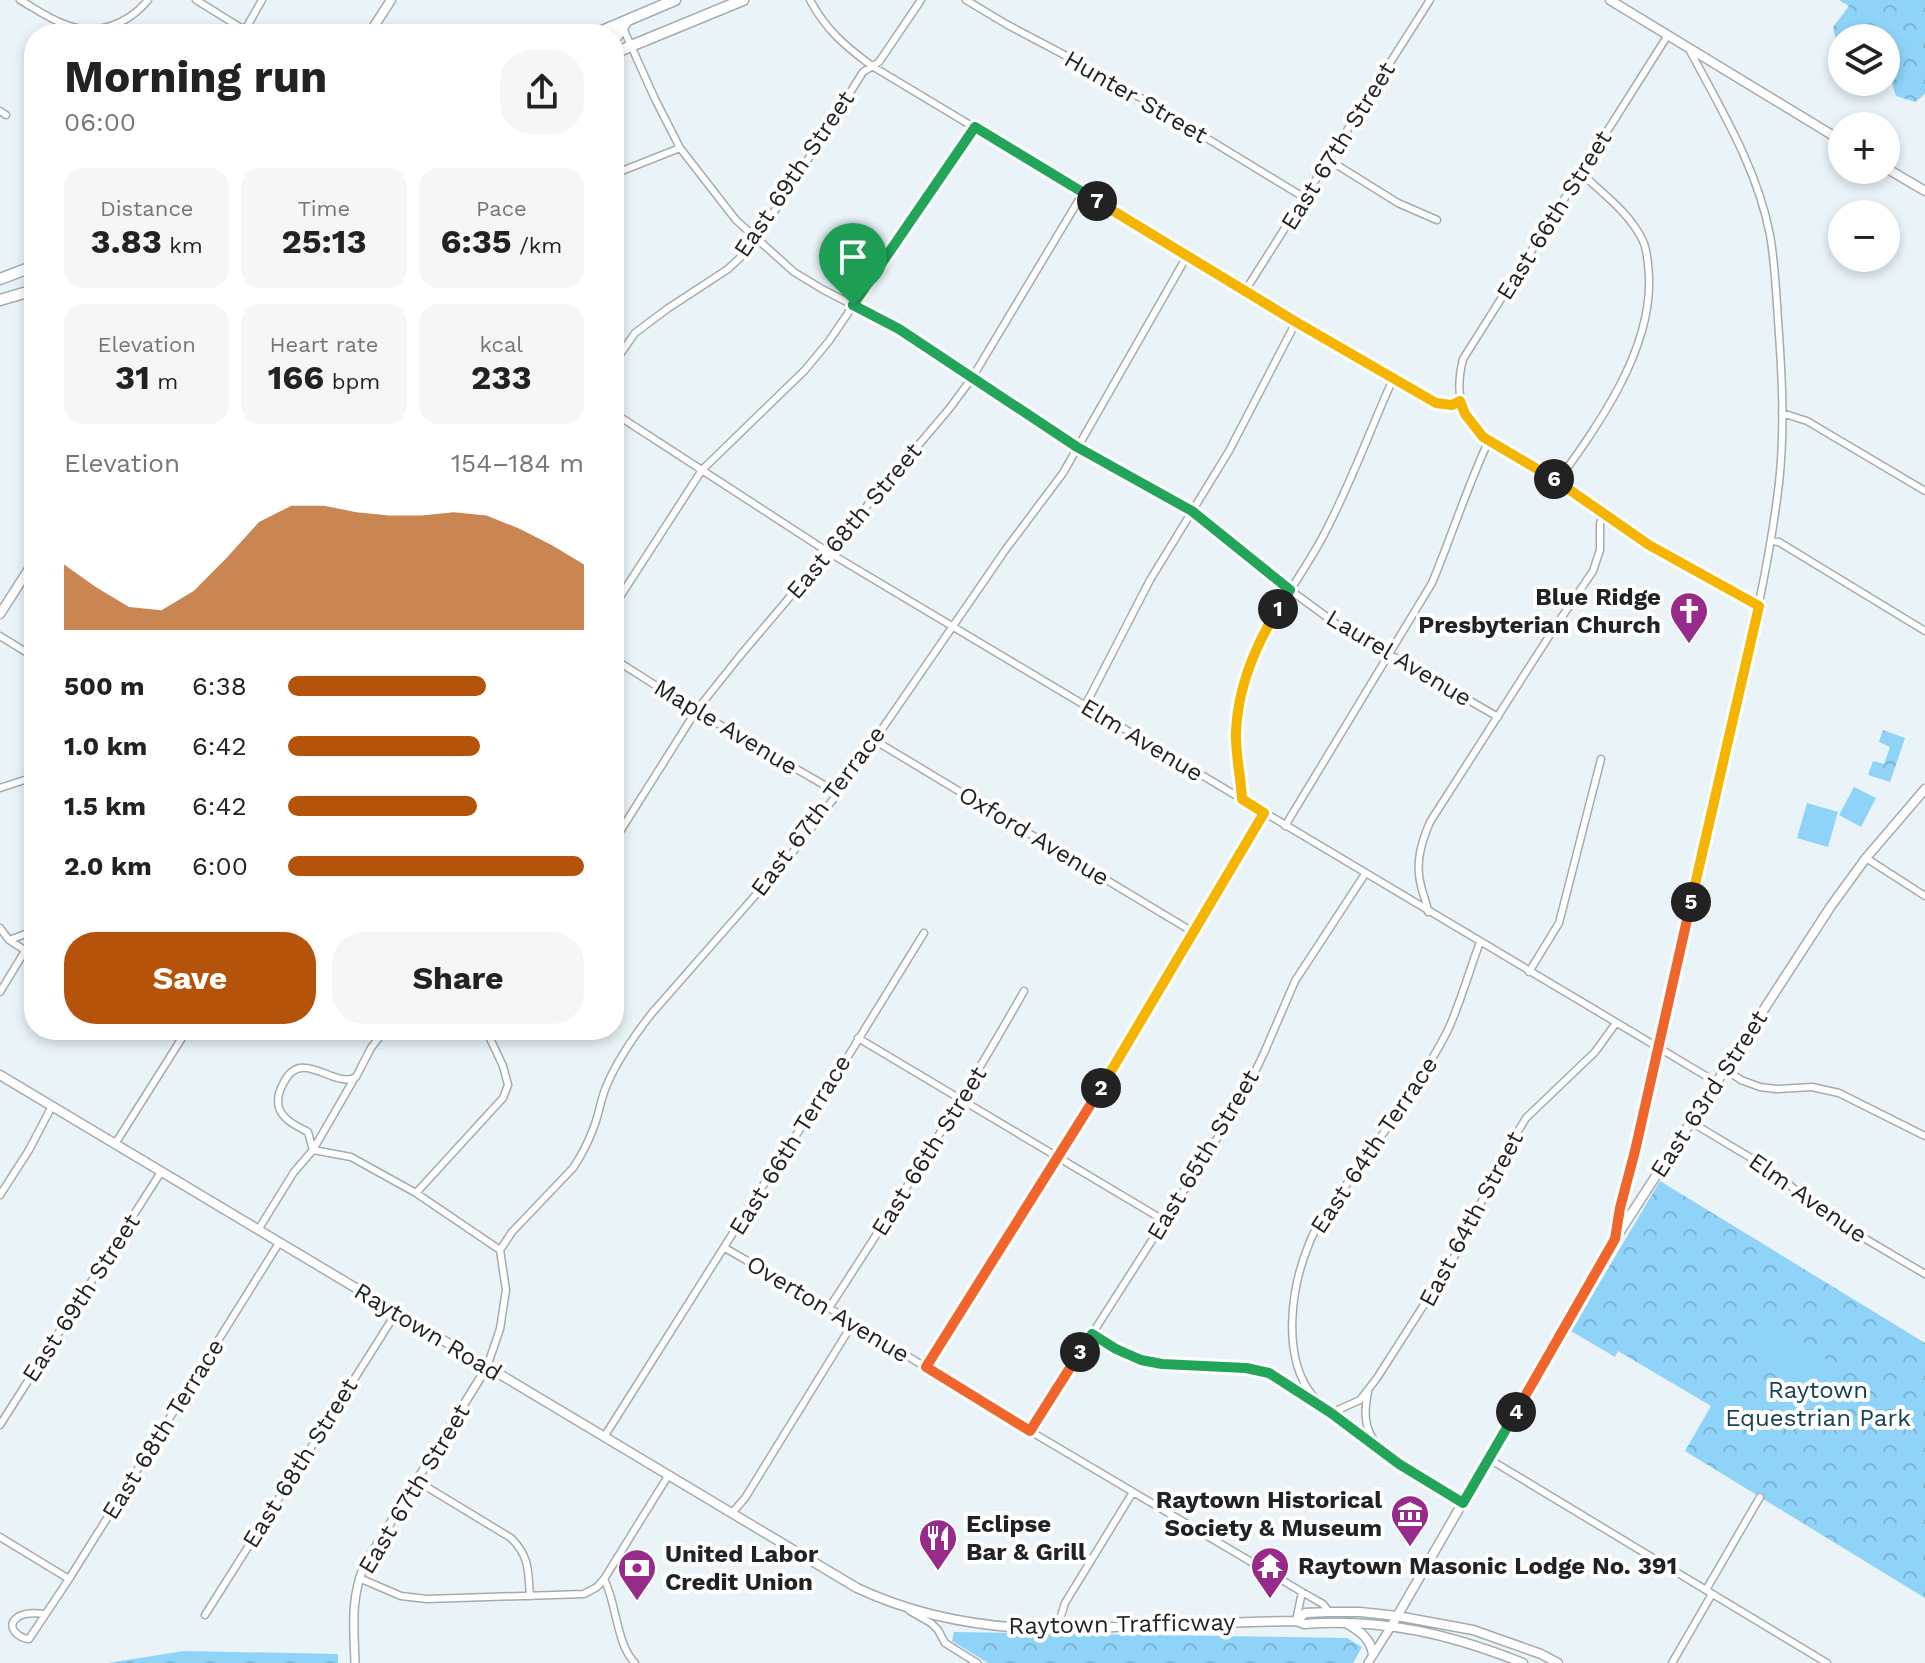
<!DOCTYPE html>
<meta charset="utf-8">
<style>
body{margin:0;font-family:"Work Sans",sans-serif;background:#f6f6f6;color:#222;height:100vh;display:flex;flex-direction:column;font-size:30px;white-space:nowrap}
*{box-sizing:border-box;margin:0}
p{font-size:26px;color:#767676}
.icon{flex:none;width:44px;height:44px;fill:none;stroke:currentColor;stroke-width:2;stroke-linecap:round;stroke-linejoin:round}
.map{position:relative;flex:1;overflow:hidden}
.details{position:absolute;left:24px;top:24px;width:600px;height:1016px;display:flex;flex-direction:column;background:#fff;border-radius:32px;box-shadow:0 4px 12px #0003}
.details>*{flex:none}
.controls{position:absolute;left:1828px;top:24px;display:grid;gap:16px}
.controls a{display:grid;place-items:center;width:72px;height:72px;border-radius:50%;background:#fff;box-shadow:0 4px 12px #0003;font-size:40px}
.pin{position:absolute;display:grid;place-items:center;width:68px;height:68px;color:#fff;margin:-82px -34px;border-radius:50% 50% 50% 0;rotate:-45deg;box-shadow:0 0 8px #0007}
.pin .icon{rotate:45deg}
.km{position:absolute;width:40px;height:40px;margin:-20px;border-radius:50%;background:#222;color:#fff;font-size:22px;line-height:40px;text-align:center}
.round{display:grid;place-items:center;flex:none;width:84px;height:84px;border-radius:32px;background:#f6f6f6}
.overview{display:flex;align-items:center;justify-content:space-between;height:136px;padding:0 40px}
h1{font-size:44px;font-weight:700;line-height:60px}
.stats{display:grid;grid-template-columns:repeat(3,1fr);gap:12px;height:136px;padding:8px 40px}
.stats div{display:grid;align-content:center;border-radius:20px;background:#f6f6f6;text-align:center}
.stats b{font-size:34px;font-weight:700}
.stats small{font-size:22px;font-weight:400}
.stats p{font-size:22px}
.chart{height:224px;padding:16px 40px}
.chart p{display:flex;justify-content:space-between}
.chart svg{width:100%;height:144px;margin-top:8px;fill:#b45309;opacity:.7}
.primary-button{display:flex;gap:16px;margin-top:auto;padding:16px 40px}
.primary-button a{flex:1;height:92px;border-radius:32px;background:#b45309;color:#fff;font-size:32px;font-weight:700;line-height:92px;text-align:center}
.primary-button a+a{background:#f6f6f6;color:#222}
ul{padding:0 40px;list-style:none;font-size:26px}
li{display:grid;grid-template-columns:128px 96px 1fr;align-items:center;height:60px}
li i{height:20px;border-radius:10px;background:#b45309}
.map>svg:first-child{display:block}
.forest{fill:url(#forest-crowns)}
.pitch{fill:#8fd3f8}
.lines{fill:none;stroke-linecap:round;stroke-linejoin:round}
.minor-casing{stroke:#a3acb1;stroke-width:9}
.tertiary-casing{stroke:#a3acb1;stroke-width:10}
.secondary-casing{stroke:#a3acb1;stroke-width:11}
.trunk-casing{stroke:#a3acb1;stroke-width:13}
.minor{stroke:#fff;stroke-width:6}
.tertiary{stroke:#fff;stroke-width:7}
.secondary{stroke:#fff;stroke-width:8}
.trunk{stroke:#fff;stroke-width:10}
.split-1-casing{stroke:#fff;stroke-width:16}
.split-2-casing{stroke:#fff;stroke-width:16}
.split-3-casing{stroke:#fff;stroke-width:16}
.split-4-casing{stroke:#fff;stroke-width:16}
.split-5-casing{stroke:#fff;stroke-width:16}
.split-6-casing{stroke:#fff;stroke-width:16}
.split-7-casing{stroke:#fff;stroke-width:16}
.split-8-casing{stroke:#fff;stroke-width:16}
.split-1{stroke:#22a559;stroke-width:10}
.split-2{stroke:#f5b400;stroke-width:10}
.split-3{stroke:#f0652b;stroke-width:10}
.split-4{stroke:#22a559;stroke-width:10}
.split-5{stroke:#f0652b;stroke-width:10}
.split-6{stroke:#f5b400;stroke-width:10}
.split-7{stroke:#f5b400;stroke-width:10}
.split-8{stroke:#22a559;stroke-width:10}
.labels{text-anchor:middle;stroke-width:8;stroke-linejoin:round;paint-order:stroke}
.street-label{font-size:24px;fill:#1f2325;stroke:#fff}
.poi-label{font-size:24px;font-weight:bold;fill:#1f2325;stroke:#fff;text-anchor:start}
.park-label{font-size:24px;fill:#164156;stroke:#fff}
</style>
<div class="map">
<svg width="1925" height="1663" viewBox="0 0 1925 1663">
<defs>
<pattern id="forest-crowns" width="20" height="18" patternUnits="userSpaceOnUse" patternTransform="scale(2)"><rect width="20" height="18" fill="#8fd3f8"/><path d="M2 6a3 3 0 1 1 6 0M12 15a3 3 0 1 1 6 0" fill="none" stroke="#7bb5d4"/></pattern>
</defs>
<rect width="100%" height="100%" fill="#e9f3f8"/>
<path class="forest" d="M1839 0H1925V94L1915 102 1896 96 1891 80H1886V38H1842V58L1840 57 1833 27 1849 6Z
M1883 730 1905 738 1890 782 1868 775 1873 761 1884 764 1890 747 1879 742Z
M1660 1181 1925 1343V1598L1685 1451 1711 1406 1618 1351 1615 1357 1571 1331Z
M954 1632 1347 1638 1362 1647 1353 1663H988L952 1641Z
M184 1651 338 1654V1663H108Z"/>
<path class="pitch" d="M1854 787 1876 798 1861 827 1839 815Z
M1807 803 1838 812 1828 847 1797 838Z
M1780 1328 1824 1355C1829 1366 1824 1375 1816 1383L1804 1386 1760 1359C1754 1343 1763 1328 1780 1328Z"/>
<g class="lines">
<g class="minor-casing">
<path id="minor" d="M20 0C34 8 48 18 64 24 94 37 128 25 148 0
M196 0 251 34
M810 0C826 30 845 46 872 66L1393 379C1412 390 1437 412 1460 401
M966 0 1006 24 1108 78 1305 198
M623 28 655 99 680 148 736 220 794 272 822 289 899 329 1077 447 1192 511 1238 546 1290 590 1335 623 1498 717
M245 30 262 0
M1668 35 1463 359C1455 392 1459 412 1483 437L1558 481 1649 545 1759 606
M0 111 6 115
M1329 160 1398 203 1437 220
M614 174 680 148
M1245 291 1430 0
M614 363 635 333 667 309 728 269 742 256 783 199 863 72 879 62 921 0
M614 413 828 552 1716 1082
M1782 413 1807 421 1925 491
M1558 481C1599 424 1652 350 1649 277 1648 265 1648 252 1643 241 1630 213 1602 193 1581 173
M1771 541 1779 542 1925 631
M614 606 702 470 805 370 829 341 975 127
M0 636 34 657
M614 659 696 711 838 793
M1085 706 1150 580 1229 451 1296 322
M874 740 1193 932
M0 788 34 777
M1242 799C1240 767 1233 735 1239 702 1251 640 1291 594 1321 540 1349 489 1369 432 1393 379
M1285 826 1432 583C1452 535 1467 487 1489 440
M614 841 696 711 739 657 949 409 972 378 1083 193
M1866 858 1925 896
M1428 912C1427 903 1423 895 1421 886 1415 864 1421 843 1430 822L1553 630 1593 571 1600 550V524L1602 517 1605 515
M0 928 9 940 34 956
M9 940 34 931
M1480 942C1470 969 1462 997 1451 1023 1442 1045 1427 1066 1415 1086 1392 1123 1366 1157 1341 1192 1330 1208 1316 1225 1309 1244 1291 1287 1281 1357 1313 1396 1318 1403 1325 1408 1331 1413L1360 1400 1377 1378 1452 1261 1509 1146 1526 1118 1595 1052 1616 1023
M1529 972 1559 923 1601 759
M0 992 25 951
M164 1030 181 1039
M381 1035 394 1030
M858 1038 1165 1221
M1725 1069 1741 1080 1760 1087 1776 1089 1812 1087 1839 1093 1925 1136
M354 1079 313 1150 351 1157 416 1193 500 1250
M1691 1122 1776 1173 1809 1202 1830 1218 1925 1274
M115 1144 187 1030
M416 1193 503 1098 508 1085 503 1066 486 1030
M0 1195 29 1150 52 1106
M258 1230 294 1172 313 1150 308 1132C297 1126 284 1121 279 1108 277 1100 279 1091 283 1084 301 1045 334 1090 356 1077L371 1048 381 1035 380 1030
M1616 1236 1620 1208 1628 1181C1658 1049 1686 917 1717 785 1740 685 1767 585 1779 483 1785 429 1782 374 1778 320 1776 292 1775 263 1770 235 1757 167 1720 108 1688 47
M725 1248 829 1308 1030 1431 1302 1592 1323 1604 1329 1612
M829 1308C897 1204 963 1099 1024 991
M1092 1334 1116 1349 1141 1360 1162 1364 1246 1368 1269 1373 1317 1404
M487 1367 500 1329 506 1290 500 1250 512 1232 573 1168C581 1156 588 1143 593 1129 599 1116 600 1101 606 1087 617 1060 634 1036 652 1013L789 857 838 793 1006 549 1063 473 1187 256
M926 1367 1129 1044 1264 813
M1368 1392C1364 1411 1364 1427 1375 1442
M1330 1413 1399 1464 1463 1503
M0 1425 161 1172
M1030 1431 1213 1145 1245 1093 1264 1053 1295 981 1365 874
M604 1437 776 1165 839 1071 924 933
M1489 1459 1827 1663
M417 1481 511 1538C530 1557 528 1571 530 1596
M732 1513 745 1498 853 1323
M0 1537 69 1579
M359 1578 401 1596 427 1599 584 1594 597 1587 604 1579 668 1476
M604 1579C617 1604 616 1644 635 1663
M1706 1590 1760 1497
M910 1611 931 1623 938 1630 945 1643 977 1663
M45 1614C37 1613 25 1612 18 1617 4 1626 19 1639 29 1639L69 1579 279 1243
M205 1615 396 1313
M1296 1621 1302 1592
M1057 1629 1065 1603 1133 1492
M1672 1663 1712 1594"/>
</g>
<g class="tertiary-casing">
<path id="tertiary" d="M355 1663C354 1627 350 1598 365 1564L487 1367
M1368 1663 1392 1625"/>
</g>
<g class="secondary-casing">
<path id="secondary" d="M1610 0 1842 141
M369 34 391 0
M1886 168 1925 191
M0 614 34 561
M0 1075 857 1588C919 1617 990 1629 1058 1629 1085 1629 1111 1627 1138 1626 1190 1624 1243 1622 1296 1621L1304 1624C1383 1618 1450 1634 1523 1663
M1296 1621 1305 1613 1329 1612H1360L1397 1616 1473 1630 1541 1654 1558 1663
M1346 1623C1360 1631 1370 1638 1373 1654
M1392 1625 1615 1239 1831 906 1866 858 1925 789"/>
</g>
<g class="trunk-casing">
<path id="trunk" d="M595 34 675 0
M614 40 626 22
M614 53 743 0
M0 279 34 266
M0 300 34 290"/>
</g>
<use href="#minor" class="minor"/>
<use href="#tertiary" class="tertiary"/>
<use href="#secondary" class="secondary"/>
<use href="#trunk" class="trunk"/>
</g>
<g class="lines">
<g class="split-1-casing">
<path id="split-1" d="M853 305 899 329 1077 447 1192 511 1290 590 1278 609"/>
</g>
<g class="split-2-casing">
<path id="split-2" d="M1101 1088 1264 813 1242 799C1241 777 1235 753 1236 731 1238 687 1255 646 1278 609"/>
</g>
<g class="split-3-casing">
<path id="split-3" d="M1080 1352 1030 1431 926 1367 1101 1088"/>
</g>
<g class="split-4-casing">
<path id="split-4" d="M1080 1352 1092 1334 1116 1349 1141 1360 1162 1364 1246 1368 1269 1373 1331 1413 1399 1464 1463 1503 1516 1412"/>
</g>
<g class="split-5-casing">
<path id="split-5" d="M1516 1412 1615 1239 1620 1208 1635 1151 1691 902"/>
</g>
<g class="split-6-casing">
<path id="split-6" d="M1554 479 1649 545 1759 606 1691 902"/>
</g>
<g class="split-7-casing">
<path id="split-7" d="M1097 201 1296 322 1436 403 1452 405 1460 401 1465 414 1483 437 1554 479"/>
</g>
<g class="split-8-casing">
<path id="split-8" d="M853 305 975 127 1097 201"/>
</g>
<use href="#split-1" class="split-1"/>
<use href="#split-2" class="split-2"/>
<use href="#split-3" class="split-3"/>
<use href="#split-4" class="split-4"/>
<use href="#split-5" class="split-5"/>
<use href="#split-6" class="split-6"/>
<use href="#split-7" class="split-7"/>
<use href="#split-8" class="split-8"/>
</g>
<defs>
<g id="church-pin" transform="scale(2)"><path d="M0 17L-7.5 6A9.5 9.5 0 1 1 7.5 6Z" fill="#962b8c" stroke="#fff"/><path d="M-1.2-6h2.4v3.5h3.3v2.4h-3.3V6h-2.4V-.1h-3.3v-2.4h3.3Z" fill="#fff"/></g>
<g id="museum-pin" transform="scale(2)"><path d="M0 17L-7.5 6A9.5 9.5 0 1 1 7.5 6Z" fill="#962b8c" stroke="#fff"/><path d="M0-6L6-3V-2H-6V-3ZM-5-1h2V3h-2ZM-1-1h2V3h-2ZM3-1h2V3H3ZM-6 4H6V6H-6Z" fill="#fff"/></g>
<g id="restaurant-pin" transform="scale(2)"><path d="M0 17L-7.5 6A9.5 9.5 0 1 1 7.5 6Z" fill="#962b8c" stroke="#fff"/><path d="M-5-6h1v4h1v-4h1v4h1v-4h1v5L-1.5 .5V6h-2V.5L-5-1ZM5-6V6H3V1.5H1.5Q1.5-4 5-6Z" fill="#fff"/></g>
<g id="temple-pin" transform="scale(2)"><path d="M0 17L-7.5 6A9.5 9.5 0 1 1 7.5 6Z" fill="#962b8c" stroke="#fff"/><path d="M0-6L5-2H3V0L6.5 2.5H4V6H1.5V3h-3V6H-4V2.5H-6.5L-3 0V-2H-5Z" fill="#fff"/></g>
<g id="bank-pin" transform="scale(2)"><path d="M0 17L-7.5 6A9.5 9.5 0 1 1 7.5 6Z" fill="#962b8c" stroke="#fff"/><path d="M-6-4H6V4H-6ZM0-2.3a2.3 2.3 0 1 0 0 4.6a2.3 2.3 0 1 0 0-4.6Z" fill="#fff"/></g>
</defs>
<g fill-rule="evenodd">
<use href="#church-pin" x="1689" y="611"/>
<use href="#museum-pin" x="1410" y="1514"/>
<use href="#restaurant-pin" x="938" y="1538"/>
<use href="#temple-pin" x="1270" y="1566"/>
<use href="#bank-pin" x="637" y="1568"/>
</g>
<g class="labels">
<g class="street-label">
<text transform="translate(1136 97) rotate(30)" y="8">Hunter Street</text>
<text transform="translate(1338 146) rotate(-58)" y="8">East 67th Street</text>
<text transform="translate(794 174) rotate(-56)" y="8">East 69th Street</text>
<text transform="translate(1554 215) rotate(-58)" y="8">East 66th Street</text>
<text transform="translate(854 521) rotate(-50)" y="8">East 68th Street</text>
<text transform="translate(1399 658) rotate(31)" y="8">Laurel Avenue</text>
<text transform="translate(726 727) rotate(31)" y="8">Maple Avenue</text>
<text transform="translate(1142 740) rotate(31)" y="8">Elm Avenue</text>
<text transform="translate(818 811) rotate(-53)" y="8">East 67th Terrace</text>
<text transform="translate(1034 836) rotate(31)" y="8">Oxford Avenue</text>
<text transform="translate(1709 1094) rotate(-57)" y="8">East 63rd Street</text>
<text transform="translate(790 1145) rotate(-58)" y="8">East 66th Terrace</text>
<text transform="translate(1374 1145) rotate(-56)" y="8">East 64th Terrace</text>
<text transform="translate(929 1151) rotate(-58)" y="8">East 66th Street</text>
<text transform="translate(1203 1155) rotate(-59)" y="8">East 65th Street</text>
<text transform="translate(1808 1198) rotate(35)" y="8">Elm Avenue</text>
<text transform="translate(1471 1219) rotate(-62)" y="8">East 64th Street</text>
<text transform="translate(81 1298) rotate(-57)" y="8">East 69th Street</text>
<text transform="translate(828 1309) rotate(31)" y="8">Overton Avenue</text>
<text transform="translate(428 1332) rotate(31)" y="8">Raytown Road</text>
<text transform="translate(163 1429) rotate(-58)" y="8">East 68th Terrace</text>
<text transform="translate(300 1463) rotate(-58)" y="8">East 68th Street</text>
<text transform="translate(414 1489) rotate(-59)" y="8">East 67th Street</text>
<text transform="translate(1122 1624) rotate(-1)" y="8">Raytown Trafficway</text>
</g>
<g class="poi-label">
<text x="1661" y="605" text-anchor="end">Blue Ridge<tspan x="1661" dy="28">Presbyterian Church</tspan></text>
<text x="1382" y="1508" text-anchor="end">Raytown Historical<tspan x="1382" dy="28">Society &amp; Museum</tspan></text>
<text x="966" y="1532">Eclipse<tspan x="966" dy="28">Bar &amp; Grill</tspan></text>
<text x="665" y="1562">United Labor<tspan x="665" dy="28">Credit Union</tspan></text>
<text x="1298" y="1574">Raytown Masonic Lodge No. 391</text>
</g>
<g class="park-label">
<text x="1818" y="1398">Raytown<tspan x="1818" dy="28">Equestrian Park</tspan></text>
</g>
</g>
</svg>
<div class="controls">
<a><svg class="icon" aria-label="layers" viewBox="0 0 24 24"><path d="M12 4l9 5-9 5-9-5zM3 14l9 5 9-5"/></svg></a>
<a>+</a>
<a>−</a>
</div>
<div class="pin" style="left:853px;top:305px;background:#1e9e55"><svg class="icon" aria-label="arrive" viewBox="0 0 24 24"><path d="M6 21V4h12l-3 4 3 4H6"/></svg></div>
<b class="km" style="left:1278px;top:609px">1</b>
<b class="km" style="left:1101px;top:1088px">2</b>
<b class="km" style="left:1080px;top:1352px">3</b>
<b class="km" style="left:1516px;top:1412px">4</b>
<b class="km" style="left:1691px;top:902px">5</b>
<b class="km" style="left:1554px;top:479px">6</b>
<b class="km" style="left:1097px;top:201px">7</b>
<section class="details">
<div class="overview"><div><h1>Morning run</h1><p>06:00</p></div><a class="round"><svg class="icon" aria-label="share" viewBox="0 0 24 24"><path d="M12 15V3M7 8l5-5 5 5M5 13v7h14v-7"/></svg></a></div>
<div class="stats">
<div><p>Distance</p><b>3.83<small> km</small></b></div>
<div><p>Time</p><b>25:13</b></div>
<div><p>Pace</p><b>6:35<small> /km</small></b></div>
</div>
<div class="stats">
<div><p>Elevation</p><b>31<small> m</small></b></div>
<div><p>Heart rate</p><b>166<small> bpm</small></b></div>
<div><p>kcal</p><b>233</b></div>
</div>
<div class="chart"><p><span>Elevation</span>154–184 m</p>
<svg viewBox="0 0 160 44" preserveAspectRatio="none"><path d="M0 44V24L10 31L20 37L30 38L40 32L50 22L60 11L70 6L80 6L90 8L100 9L110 9L120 8L130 9L140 13L150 18L160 24V44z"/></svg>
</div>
<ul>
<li><b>500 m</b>6:38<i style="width:67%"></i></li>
<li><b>1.0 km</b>6:42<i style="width:65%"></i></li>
<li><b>1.5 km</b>6:42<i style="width:64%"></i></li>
<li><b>2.0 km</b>6:00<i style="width:100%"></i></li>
</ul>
<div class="primary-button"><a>Save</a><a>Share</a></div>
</section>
</div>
